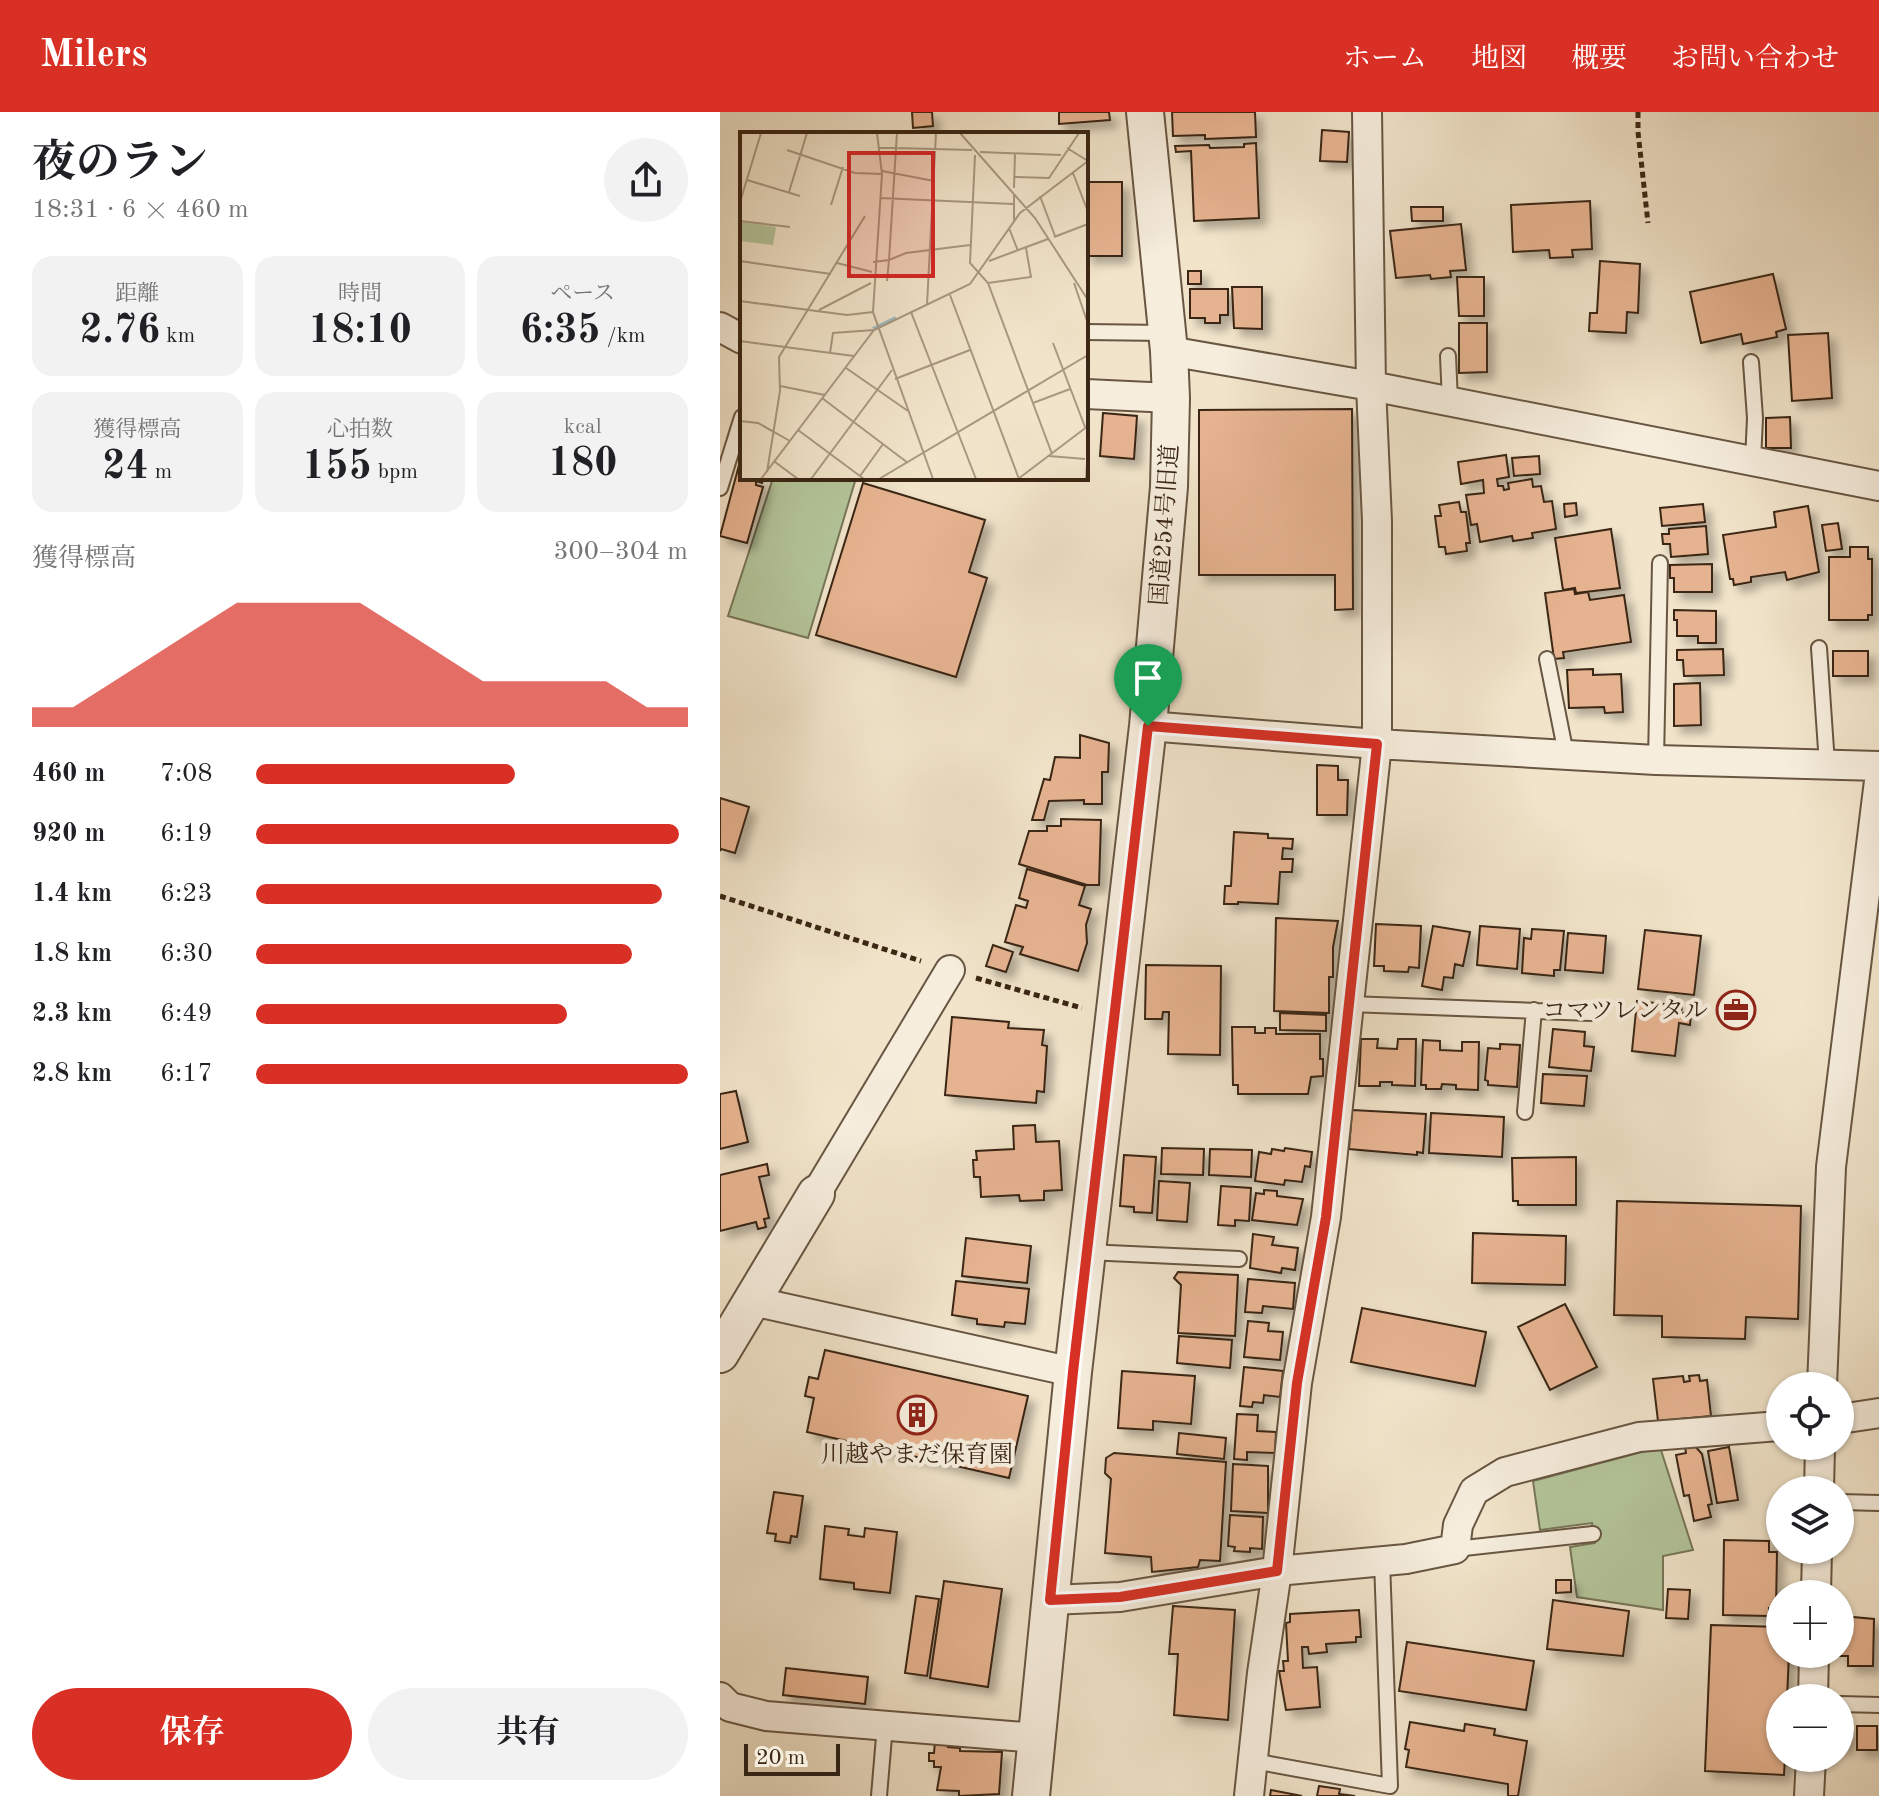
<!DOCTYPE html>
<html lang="ja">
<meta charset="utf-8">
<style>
body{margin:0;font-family:"Old Standard TT","Noto Serif JP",serif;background:#f2f2f2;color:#202124;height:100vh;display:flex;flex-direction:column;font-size:30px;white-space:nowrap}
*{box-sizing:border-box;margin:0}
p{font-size:26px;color:#757577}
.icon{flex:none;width:44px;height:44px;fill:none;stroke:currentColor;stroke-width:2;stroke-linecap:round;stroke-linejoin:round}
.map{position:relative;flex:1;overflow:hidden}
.details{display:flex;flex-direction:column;background:#fff;width:720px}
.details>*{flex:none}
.buttons{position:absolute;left:1046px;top:1260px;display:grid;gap:16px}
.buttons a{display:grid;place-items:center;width:88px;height:88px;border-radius:50%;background:#fff;box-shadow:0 2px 6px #0004;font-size:40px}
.scale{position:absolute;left:24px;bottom:20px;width:96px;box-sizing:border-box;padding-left:8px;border:4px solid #3a2614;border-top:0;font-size:22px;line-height:28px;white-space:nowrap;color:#3a2614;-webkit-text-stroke:6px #f6eddd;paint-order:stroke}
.pin{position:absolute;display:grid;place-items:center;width:68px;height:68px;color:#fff;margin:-82px -34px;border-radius:50% 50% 50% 0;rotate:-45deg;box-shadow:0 0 8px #0007}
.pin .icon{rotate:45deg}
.round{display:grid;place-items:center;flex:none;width:84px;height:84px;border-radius:42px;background:#f2f2f2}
.overview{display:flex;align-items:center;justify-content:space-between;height:136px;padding:0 32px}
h1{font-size:44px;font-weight:700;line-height:60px}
.metrics{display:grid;grid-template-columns:repeat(3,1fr);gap:12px;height:136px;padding:8px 32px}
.metrics div{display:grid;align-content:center;border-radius:20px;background:#f2f2f2;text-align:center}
.metrics b{font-size:40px;font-weight:700}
.metrics small{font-size:22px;font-weight:400}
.metrics p{font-size:22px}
.chart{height:224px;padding:16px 32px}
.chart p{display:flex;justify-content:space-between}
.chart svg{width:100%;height:144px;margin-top:8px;fill:#d93025;opacity:.7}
.button{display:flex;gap:16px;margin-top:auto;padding:16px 32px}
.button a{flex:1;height:92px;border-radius:48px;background:#d93025;color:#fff;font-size:32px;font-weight:700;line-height:92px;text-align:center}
.button a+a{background:#f2f2f2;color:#202124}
ul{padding:0 32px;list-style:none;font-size:26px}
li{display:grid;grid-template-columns:128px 96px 1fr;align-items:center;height:60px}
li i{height:20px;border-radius:10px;background:#d93025}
header{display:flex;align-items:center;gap:48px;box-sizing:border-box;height:112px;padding:0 40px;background:#d93025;color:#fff}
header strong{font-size:38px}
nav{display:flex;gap:44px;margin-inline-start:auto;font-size:28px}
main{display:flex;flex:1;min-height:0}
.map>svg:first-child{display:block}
.green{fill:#b4c59b;stroke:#777658;stroke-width:2}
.building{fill:#e6b390;stroke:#3a2614;stroke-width:2;filter:url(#shadow)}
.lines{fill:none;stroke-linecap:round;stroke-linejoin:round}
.service-casing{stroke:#685642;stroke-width:18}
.minor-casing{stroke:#685642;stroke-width:32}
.tertiary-casing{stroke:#685642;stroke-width:40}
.path{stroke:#3a2614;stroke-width:5;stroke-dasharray:6 4;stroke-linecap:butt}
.service{stroke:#f6eddd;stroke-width:14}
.minor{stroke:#f6eddd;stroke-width:28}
.tertiary{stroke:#f6eddd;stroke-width:36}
.route-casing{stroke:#fff;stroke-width:16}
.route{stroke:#d93025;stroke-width:10}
.labels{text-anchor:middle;stroke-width:8;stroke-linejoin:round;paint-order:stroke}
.street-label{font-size:24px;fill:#3a2614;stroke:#f6eddd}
.poi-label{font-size:24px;fill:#3a2614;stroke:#f6eddd;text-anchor:end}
.inset-river{fill:none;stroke:#9ebcc0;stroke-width:4}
.inset-road{fill:none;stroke:#a89881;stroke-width:2}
.view{fill:#d62828;fill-opacity:0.15;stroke:#d62828;stroke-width:4}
.inset-edge{fill:none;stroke:#3a2614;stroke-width:4}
</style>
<header>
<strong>Milers</strong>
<nav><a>ホーム</a><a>地図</a><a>概要</a><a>お問い合わせ</a></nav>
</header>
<main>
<section class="details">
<div class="overview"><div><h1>夜のラン</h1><p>18:31 · 6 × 460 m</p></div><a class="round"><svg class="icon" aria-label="share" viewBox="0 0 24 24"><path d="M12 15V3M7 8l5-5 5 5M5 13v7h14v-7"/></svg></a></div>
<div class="metrics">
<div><p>距離</p><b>2.76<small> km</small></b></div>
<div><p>時間</p><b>18:10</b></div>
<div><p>ペース</p><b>6:35<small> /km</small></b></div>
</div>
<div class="metrics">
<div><p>獲得標高</p><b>24<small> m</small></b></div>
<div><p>心拍数</p><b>155<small> bpm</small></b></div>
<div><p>kcal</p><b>180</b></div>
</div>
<div class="chart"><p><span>獲得標高</span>300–304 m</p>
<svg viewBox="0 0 160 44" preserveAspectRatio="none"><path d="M0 44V38L10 38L20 30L30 22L40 14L50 6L60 6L70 6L80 6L90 14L100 22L110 30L120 30L130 30L140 30L150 38L160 38V44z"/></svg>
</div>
<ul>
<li><b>460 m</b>7:08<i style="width:60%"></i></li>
<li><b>920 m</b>6:19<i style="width:98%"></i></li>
<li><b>1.4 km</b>6:23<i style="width:94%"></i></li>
<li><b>1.8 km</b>6:30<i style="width:87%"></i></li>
<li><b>2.3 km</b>6:49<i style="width:72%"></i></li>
<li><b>2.8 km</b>6:17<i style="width:100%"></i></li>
</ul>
<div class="button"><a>保存</a><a>共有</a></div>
</section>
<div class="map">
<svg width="1159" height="1684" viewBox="0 0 1159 1684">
<defs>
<filter id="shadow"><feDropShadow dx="7" dy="7" stdDeviation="4" flood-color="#0004"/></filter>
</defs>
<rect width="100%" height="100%" fill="#f1e4ca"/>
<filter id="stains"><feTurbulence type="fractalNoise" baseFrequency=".0025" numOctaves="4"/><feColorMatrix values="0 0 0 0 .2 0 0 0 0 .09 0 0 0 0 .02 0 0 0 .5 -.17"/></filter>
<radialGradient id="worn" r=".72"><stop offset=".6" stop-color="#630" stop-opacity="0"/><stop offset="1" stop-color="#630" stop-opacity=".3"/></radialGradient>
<path class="green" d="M53 366H136L88 526 8 504Z
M940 1335 973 1438 943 1444V1498L857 1485 850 1435 875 1431 872 1411 820 1418 813 1369Z"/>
<path class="building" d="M192 0H212L213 14 193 16Z
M339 0H389L390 8 339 12Z
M452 0H535L536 25 485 27V23L453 24Z
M602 18 629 20 627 50 600 49Z
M536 31 539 106 474 109 471 39 456 40 455 34 489 33 490 36 524 35V32Z
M366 70H402V144H366Z
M870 89 872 137 852 138 853 145 830 146 829 138 793 140 791 93Z
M691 95H723V109H692Z
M741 112 746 158 730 159 731 165 711 167 710 163 676 166 670 119Z
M880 149 920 152 918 201 907 200 906 221 869 219 870 201H877Z
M468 159H481V172H468Z
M1053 162 1066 217 1056 220 1057 225 1023 232 1021 222 981 231 970 180Z
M737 165H764V204H739Z
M512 175H542V217L514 216Z
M470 177H508V203H500V211H485V206H470Z
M739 211H767V260L739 261Z
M1108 221 1112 286 1072 289 1068 223Z
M632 297 633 497 615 498V463H479V298Z
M383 301 417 304 414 347 380 344Z
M1070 305 1071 336H1046V306Z
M786 343 789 365 777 367 778 374H783L784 378 789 377 788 371 812 367 813 375 821 374 824 390 832 389 836 417 812 421 813 426 793 429 792 424 760 430 757 412 751 413 746 383 764 381 763 368 741 372 738 350Z
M819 344 820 362 794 364 792 346Z
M19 353 22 354V366H44L42 371 36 369V373L43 375 27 431 0 424Z
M143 371 265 408 249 460 267 466 236 565 96 523Z
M739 390 741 400H746L750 431H746L747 439 726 442 725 435H719L715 404H721L719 393Z
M856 391 857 403 845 405 844 392Z
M983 392 985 410 942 414 940 396Z
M1088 394 1099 460 1067 468 1065 460 1031 465V470L1014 473 1013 467H1010L1003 423 1056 415 1054 400Z
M1118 411 1122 437 1106 439 1102 413Z
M986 414 988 442 951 445 950 432H943L942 422H949V417Z
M891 417 900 476 856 481 855 476 843 478 835 426Z
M1130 435H1148V447H1152V503H1148V508H1109V445H1130Z
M992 452V480H954V466H950V453Z
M854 477 855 482 868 480 870 488 904 483 911 530 843 540 844 546 834 547 825 481Z
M954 498 996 499V531H978V524H957V508H954Z
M1003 537 1004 563 964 564 963 548H957V538Z
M1113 539H1148V564H1113Z
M873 557V563L901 562 903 600 885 601 884 595 849 596 847 558Z
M980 571 981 613 954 614V572Z
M360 623 389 631 388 660H382V692H364V688L329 689 324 708H312L324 667 330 668 335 645 360 646Z
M597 653 618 654V668H628L627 703H597Z
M0 686 29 695 15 741 1 737 0 739Z
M341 707 381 708 379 773H367L299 752 309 719H327V714H341Z
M514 720 548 722V726L573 727 572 737 563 736 562 747H573L572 760H560L558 792 518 790V792H504L505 774H511Z
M307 757 365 774 359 793 371 797 366 813 367 831 358 859 300 842 303 835 285 830 296 793 306 796 308 789 299 786Z
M556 806 618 809 613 835V865H609V901L554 899Z
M656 812 701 814 699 856 689 855 688 860 664 859V854H654Z
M713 814 750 820 743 854 735 852 733 866 724 865 722 878 702 874Z
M760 814 800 817 797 857 757 853Z
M812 817 844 819 840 858H834V864L802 861 804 826 811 827Z
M925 818 981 824 974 883 918 877Z
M848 821 886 824 883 861 845 858Z
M273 833 293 840 286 860 266 854Z
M426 853 501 854 500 943 448 942 449 900H443L442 907H425Z
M917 889 962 894 961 901 971 902 970 913 959 911 955 944 912 939Z
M560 901 606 903V919L560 918Z
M232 905 289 910 288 916 324 918 322 933 327 934 324 980 317 979 316 991 225 983Z
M512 915H535V921H545V916H556V922H600V947H603V964L591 965 588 982H518V973H513Z
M833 917 865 920 864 934 874 935 871 959 829 955Z
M641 927H658L657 936 677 937 678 927H696L695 974 672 973V970H660V974H639Z
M703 928 720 929V938L742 939V930H759L758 978 736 977V973L722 972 721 977H706V973H701Z
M780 932 800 933 797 975 768 973V969L765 968 768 936 780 937Z
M823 962 867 964 864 994 821 991Z
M16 979 28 1030 0 1037V982Z
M632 998 706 1002 703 1041 697 1040V1043L629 1037Z
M711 1001 784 1005 782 1045 709 1041Z
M315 1013 316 1030 339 1029 342 1078 324 1079V1088L300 1089 299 1083 261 1085 260 1065H254L253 1048H257L256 1039 294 1037 293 1014Z
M442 1036 484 1037 483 1063 441 1062Z
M565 1036 592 1040 590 1055 585 1054 582 1070 565 1068 564 1073 535 1069 539 1040 551 1042 552 1037 564 1039Z
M490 1037 532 1038 531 1065 489 1063Z
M404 1043 436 1045 432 1101 414 1100V1095L400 1094Z
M856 1045V1093H798V1089H793L792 1046Z
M47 1052 49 1063 39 1065 49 1106 44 1107 46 1115 38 1117 36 1110 0 1119V1063Z
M439 1069 470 1071 467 1110 437 1108Z
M501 1074 531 1076 529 1109 515 1108V1114L498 1113Z
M544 1078 557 1079V1084L583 1087 577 1113 532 1108 536 1081 544 1082Z
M897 1089 1081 1094 1078 1207 1026 1205 1025 1227 942 1225V1204L894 1203Z
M753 1121 846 1124 845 1173 752 1171Z
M533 1122 554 1125 552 1133 578 1136 575 1158 562 1156 561 1161 530 1156Z
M246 1126 311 1134 307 1171 242 1164Z
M458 1160 518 1163 515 1224 458 1221 461 1173 454 1166Z
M528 1167 575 1171 573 1197 543 1194 542 1201 525 1200Z
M236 1169 309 1177 305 1212 285 1210 284 1215 257 1212V1207L232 1203Z
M845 1192 877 1255 830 1278 798 1215Z
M642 1196 766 1220 755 1274 631 1250Z
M528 1209 549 1211 548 1219 563 1220 560 1248 524 1245Z
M459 1224 512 1228 510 1256 457 1251Z
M105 1238 308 1284 289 1366 87 1320 94 1286 85 1284 89 1265 98 1267Z
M524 1255 563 1259 560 1285 544 1283 543 1291 533 1290 532 1295 520 1294Z
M402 1259 475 1264 471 1312 433 1309V1318L398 1316Z
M979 1263 980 1269 987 1268 991 1304 938 1309 933 1267 963 1264 964 1270 970 1269 969 1264Z
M517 1302 538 1303 537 1319 556 1320 555 1341 527 1340V1348L514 1347Z
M459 1321 506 1326 504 1347 457 1342Z
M974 1333 982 1342 992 1392 988 1393 991 1405 974 1409 969 1383 964 1384 956 1343 966 1341 965 1335Z
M1009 1335 1018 1388 997 1391 988 1339Z
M394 1341 506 1350 500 1449 480 1448 478 1455 432 1460 431 1445 385 1441 391 1367 385 1361 386 1346Z
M513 1352 548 1354V1401L511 1399Z
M54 1380 83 1384 77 1425 71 1424 70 1431 55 1429 56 1422 47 1421Z
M510 1403 543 1405 542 1437 530 1436V1440L514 1439 515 1435 508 1434Z
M105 1414 129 1417 128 1423 144 1425 145 1416 177 1420 170 1481 134 1477V1471L100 1467Z
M1004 1428 1049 1429V1440H1057L1056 1496H1049V1504L1003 1503Z
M836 1468H851V1480L836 1481Z
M224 1469 282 1477 268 1575 210 1566Z
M948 1477 970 1478 968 1507 946 1506Z
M196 1484 219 1487 207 1564 185 1561Z
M833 1488 909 1499 903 1544 827 1537Z
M453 1494 515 1498 508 1608 454 1603 458 1542H449Z
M639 1498 641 1525H636V1530L606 1532 607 1540 589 1542 588 1535H582L583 1556 597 1555 600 1595 566 1598 559 1559H564L563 1549H568L566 1511 570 1510V1502Z
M1122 1504 1154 1507 1153 1554H1128V1544H1116L1120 1542Z
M991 1513 1060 1515V1542H1069L1067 1586H1060V1646H1065L1064 1663 985 1659Z
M687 1530 814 1549 806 1598 679 1579Z
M66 1556 148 1565 145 1592 63 1583Z
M690 1610 744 1619 745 1612 775 1617 774 1623 807 1629 798 1684H788V1672L686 1655 689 1638 685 1637Z
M1120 1612H1128V1635H1120Z
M1137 1614H1157V1638H1137Z
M215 1630H229L228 1635 240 1636V1639L282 1640 279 1682 239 1684V1679L217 1678 221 1655H214V1649H209V1641H214Z
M599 1674 620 1677 619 1682 635 1684H597Z
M551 1678 582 1684H550Z"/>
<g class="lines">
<g class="service-casing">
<path id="service" d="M366 220 446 221
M728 244 730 290
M1031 250 1035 306 1033 349
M0 376 22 305
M1099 536 1107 652
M827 547 846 642
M936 648 940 451
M629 892 871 901
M805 1000 814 898
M367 1140 519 1147
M1120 1390 1159 1391
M735 1437 873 1422
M1120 1592 1159 1593
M533 1649 670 1674 662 1449
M159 1684 165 1613"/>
</g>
<g class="minor-casing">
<path id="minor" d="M0 215 22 227
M449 239 651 274 1159 374
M366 282 451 286
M428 614 657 632 936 648 1159 654
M96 1082 230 858
M32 1189 353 1260
M1102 1274 1111 1055 1159 669
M1120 1307 1159 1301
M1099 1378 1100 1334
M1096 1482 1097 1438
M330 1488 400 1485 557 1459 577 1271 606 1105 657 632V409L651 274 647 0
M0 1585 10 1595 46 1604 317 1626
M1093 1586 1094 1542
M529 1684 542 1561 557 1459 686 1447 735 1437 738 1413 754 1379 785 1360 919 1325 1060 1314
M1089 1684 1091 1646"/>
</g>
<g class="tertiary-casing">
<path id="tertiary" d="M0 1242 96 1082
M311 1684 353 1260 428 614 449 375 451 286 449 239 425 0"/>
</g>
<path class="path" d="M918 0V20L928 111
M0 784 201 849
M256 866 362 896"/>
<use href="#service" class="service"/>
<use href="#minor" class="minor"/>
<use href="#tertiary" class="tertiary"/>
</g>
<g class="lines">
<g class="route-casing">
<path id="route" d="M428 614 657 632 606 1105 577 1271 557 1459 400 1485 330 1488 353 1260Z"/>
</g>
<use href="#route" class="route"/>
</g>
<defs>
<g id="office-ring" transform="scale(2)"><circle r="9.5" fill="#f6eddd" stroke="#8f2418" stroke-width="1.5"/><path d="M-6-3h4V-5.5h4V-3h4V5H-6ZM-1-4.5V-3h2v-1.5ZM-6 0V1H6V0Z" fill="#8f2418"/></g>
<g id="building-ring" transform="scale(2)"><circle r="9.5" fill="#f6eddd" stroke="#8f2418" stroke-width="1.5"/><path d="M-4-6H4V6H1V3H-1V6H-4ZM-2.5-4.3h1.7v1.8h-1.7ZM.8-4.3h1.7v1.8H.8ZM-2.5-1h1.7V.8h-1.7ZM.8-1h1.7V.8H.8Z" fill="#8f2418"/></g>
</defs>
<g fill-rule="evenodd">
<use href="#office-ring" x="1016" y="898"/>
<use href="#building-ring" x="197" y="1303"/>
</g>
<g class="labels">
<g class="street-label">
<text transform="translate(444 413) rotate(-86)" y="8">国道254号旧道</text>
</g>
<g class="poi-label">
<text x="988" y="906">コマツレンタル</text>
<text x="197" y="1350" text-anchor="middle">川越やまだ保育園</text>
</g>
</g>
<g transform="translate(20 20)">
<rect width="348" height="348" fill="#f1e4ca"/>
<path d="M0 90 36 95 33 113 0 109Z" fill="#b4c59b"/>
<path class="inset-river" d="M133 197 156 186"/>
<path class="inset-road" d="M137 1 142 42 133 180 193 347M220 1 295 86 348 168M139 16H156L157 1M327 16 348 29M47 18 115 41 142 42M240 20 321 23M235 23 230 131 248 151 312 322M142 39 194 49M333 41 348 80M274 45 309 46 339 1M7 48 60 64M274 56 275 21M49 60 67 1M274 63V88M300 64 315 104M140 66 273 72M0 70 21 1M91 73 103 35M0 89 50 95M269 96 278 119M314 105 348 92M0 129 91 142M249 129 308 107M133 130 149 128 156 16 232 18M97 131 132 140M147 149 149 128 166 121 230 113M248 151 291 145 286 116M334 151 348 192M210 163 279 347M0 169 107 183 133 180M187 173 196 1M79 178 131 151M171 180 236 347M0 209 114 224M313 211 345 295M90 221 93 201 134 198M106 236 168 279M155 247 230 218M40 254 85 263M82 266 168 331M293 271 330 257M0 289 18 291 50 309M58 298 124 347M309 324 345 327M35 330 58 347M27 340 40 259 39 225 125 84M120 344 143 312M21 347 134 198 230 152 280 81 348 29M71 347 152 238M139 347 348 223M278 347 348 294M346 347 348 316"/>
<path class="view" d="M109 21H193V144H109Z"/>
<rect width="348" height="348" class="inset-edge"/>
</g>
<rect width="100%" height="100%" filter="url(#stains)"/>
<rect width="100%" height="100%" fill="url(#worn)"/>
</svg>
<div class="buttons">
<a><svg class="icon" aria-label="locate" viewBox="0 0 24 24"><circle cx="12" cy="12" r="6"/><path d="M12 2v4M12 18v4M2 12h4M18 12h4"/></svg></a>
<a><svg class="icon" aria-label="layers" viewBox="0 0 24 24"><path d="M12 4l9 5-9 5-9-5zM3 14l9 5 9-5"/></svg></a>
<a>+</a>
<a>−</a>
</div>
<div class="scale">20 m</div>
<div class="pin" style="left:428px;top:614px;background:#1e9e55"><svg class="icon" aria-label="arrive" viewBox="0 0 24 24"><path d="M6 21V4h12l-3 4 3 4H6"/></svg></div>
</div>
</main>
